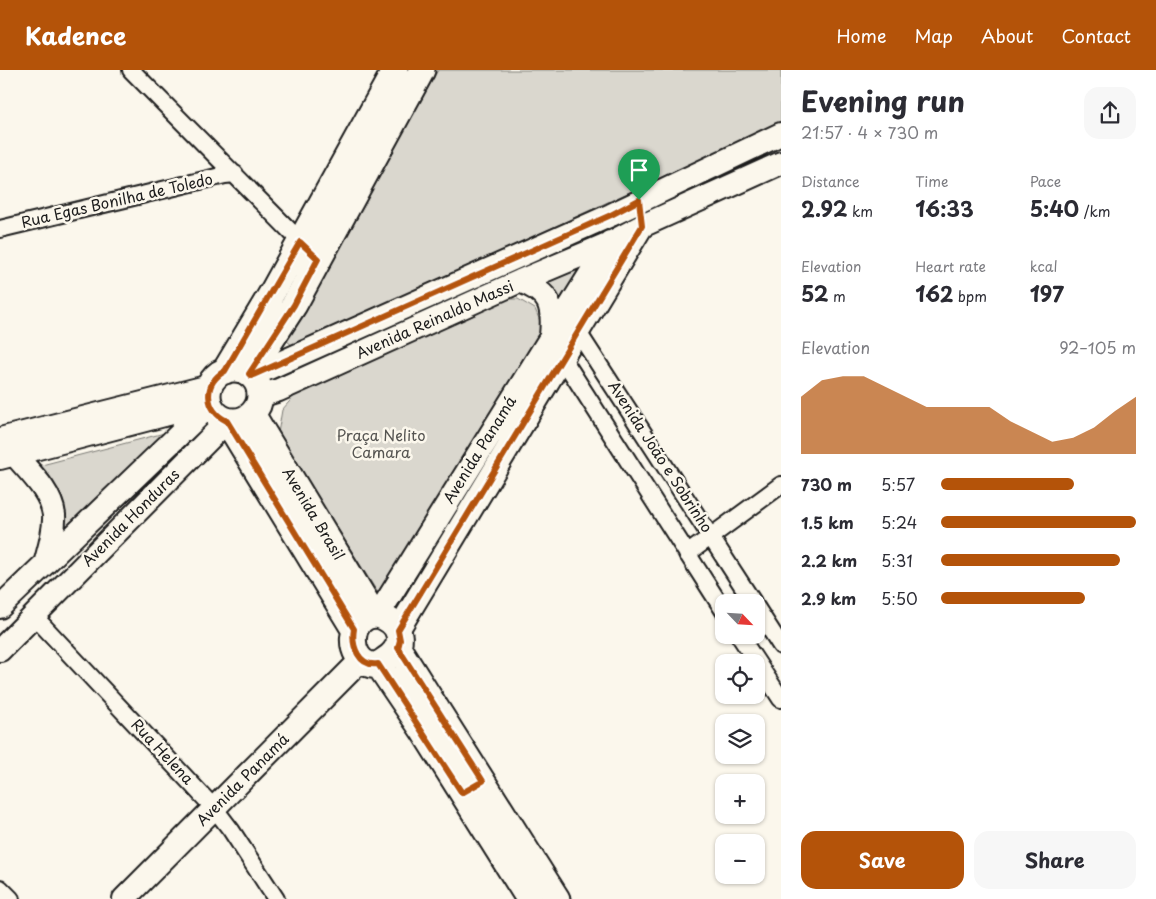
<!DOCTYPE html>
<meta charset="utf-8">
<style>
body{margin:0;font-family:"Playpen Sans",sans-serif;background:#f7f7f7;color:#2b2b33;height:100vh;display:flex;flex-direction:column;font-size:19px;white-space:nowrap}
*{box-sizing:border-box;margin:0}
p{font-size:16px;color:#7c7c81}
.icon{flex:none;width:28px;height:28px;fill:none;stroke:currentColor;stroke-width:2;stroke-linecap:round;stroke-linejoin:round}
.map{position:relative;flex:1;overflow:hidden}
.side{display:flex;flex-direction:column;background:#fff;width:375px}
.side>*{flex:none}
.needle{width:32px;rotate:115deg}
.buttons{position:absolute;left:715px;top:524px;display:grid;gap:10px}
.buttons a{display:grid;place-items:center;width:50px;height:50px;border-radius:10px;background:#fff;box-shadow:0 1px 4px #0004;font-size:25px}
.pin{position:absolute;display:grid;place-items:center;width:42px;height:42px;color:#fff;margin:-51px -21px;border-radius:50% 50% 50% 0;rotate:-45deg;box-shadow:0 0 5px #0007}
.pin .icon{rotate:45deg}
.round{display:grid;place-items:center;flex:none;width:52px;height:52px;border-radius:15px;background:#f7f7f7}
.summary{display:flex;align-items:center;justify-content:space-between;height:85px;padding:0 20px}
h1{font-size:28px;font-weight:700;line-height:38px}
.stats{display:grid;grid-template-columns:repeat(3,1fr);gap:8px;height:85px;padding:5px 20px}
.stats div{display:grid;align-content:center}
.stats b{font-size:21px;font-weight:700}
.stats small{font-size:14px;font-weight:400}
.stats p{font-size:14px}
.chart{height:140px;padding:10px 20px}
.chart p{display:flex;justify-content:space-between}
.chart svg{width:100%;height:90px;margin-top:5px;fill:#b45309;opacity:.7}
.primary-button{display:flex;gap:10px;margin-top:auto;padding:10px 20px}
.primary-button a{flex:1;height:58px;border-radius:15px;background:#b45309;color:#fff;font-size:20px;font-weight:700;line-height:58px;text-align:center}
.primary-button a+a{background:#f7f7f7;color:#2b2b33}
ul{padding:0 20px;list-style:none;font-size:16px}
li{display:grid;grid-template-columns:80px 60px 1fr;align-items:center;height:38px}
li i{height:12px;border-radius:6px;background:#b45309}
header{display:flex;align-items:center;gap:30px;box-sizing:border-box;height:70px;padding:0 25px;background:#b45309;color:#fff}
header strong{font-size:24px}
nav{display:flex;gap:28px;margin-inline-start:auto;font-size:18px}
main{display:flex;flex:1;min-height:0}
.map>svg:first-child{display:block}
.green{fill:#dad7ce;stroke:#7b7a75}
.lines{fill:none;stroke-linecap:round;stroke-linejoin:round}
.street-casing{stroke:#1c1c1c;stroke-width:20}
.secondary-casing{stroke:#1c1c1c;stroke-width:26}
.primary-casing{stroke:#1c1c1c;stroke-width:29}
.street{stroke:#fbf7ec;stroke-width:16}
.secondary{stroke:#fbf7ec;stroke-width:22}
.primary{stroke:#fbf7ec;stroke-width:25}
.route-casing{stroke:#fff;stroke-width:10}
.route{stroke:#b45309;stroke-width:6}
.labels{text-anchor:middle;stroke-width:5;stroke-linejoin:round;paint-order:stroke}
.street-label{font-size:15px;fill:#1c1c1c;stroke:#fbf7ec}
.park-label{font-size:15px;fill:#555451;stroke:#fbf7ec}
</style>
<header>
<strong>Kadence</strong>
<nav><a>Home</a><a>Map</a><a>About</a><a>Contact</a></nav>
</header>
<main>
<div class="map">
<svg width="781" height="829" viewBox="0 0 781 829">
<rect width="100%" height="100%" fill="#fbf7ec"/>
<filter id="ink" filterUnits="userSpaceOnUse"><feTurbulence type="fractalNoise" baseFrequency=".02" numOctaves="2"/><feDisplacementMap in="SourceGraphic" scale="10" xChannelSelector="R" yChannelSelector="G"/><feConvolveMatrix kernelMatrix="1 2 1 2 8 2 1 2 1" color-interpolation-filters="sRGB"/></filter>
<g filter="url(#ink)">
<path class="green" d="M438 0H781V52L294 277 286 270Z
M586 192 564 234 543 213Z
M502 229H518L535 239 544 261 381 528 278 363 282 340 296 324Z
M176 360 68 463 59 430 38 396Z"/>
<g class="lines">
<g class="street-casing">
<path id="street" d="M131 0 307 178
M0 159 225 105 235 104
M572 253 753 532
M558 281 724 541
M687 484 781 415
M756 537 781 576
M34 546 215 739 231 760 276 829
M739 565 781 629
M0 818 11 829"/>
</g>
<g class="secondary-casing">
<path id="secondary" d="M520 211C550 223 554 235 551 266
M251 306 611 145 781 64
M260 326 279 320 520 211 610 173 642 156 781 93
M0 369 210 316
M7 375C22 396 51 418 54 445 55 461 49 479 45 494
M0 388 210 333
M0 537 210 335
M378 545 610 172
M398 560 642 156
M0 580 227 351
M124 829 362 589"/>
</g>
<g class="primary-casing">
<path id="primary" d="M208 325a26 26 0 1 1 52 0a26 26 0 1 1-52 0Z
M225 301 273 221 395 0
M249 304 294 235 422 0
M252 344 374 545
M227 351 354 559
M378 545C403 553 407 576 385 590 381 593 376 596 371 595 346 590 347 543 378 545Z
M398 578 557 829
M378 594 424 662 529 829"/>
</g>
<use href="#street" class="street"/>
<use href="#secondary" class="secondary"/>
<use href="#primary" class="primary"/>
</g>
</g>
<g class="lines" filter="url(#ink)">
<g class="route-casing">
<path id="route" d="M639 130 642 156 398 560 400 570 398 578 483 711 462 723 378 594C359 597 351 576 354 559L227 351C204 340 203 313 225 301L300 172 318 189 294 235 249 304 251 306 611 145Z"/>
</g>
<use href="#route" class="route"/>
</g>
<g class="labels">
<g class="street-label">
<text transform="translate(117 131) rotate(-13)" y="5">Rua Egas Bonilha de Toledo</text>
<text transform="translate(435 250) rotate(-24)" y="5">Avenida Reinaldo Massi</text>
<text transform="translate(480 380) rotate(-58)" y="5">Avenida Panamá</text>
<text transform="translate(660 387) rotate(57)" y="5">Avenida João e Sobrinho</text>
<text transform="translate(313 444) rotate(59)" y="5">Avenida Brasil</text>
<text transform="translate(131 448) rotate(-45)" y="5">Avenida Honduras</text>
<text transform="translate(162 682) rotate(47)" y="5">Rua Helena</text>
<text transform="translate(243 710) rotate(-45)" y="5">Avenida Panamá</text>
</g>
<g class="park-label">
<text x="381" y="371">Praça Nelito<tspan x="381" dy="17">Camara</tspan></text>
</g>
</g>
</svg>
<div class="buttons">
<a><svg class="needle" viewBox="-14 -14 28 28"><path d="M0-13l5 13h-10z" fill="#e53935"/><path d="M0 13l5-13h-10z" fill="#7c7c81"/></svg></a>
<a><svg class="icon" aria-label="locate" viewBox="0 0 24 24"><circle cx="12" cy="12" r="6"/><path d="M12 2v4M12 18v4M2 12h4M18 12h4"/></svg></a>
<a><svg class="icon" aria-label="layers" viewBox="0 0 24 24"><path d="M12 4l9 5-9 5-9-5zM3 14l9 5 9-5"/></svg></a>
<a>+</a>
<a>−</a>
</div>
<div class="pin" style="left:639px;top:130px;background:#1e9e55"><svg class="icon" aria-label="arrive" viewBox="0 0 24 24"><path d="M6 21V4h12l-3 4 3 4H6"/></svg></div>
</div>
<section class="side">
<div class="summary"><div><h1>Evening run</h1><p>21:57 · 4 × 730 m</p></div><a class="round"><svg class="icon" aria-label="share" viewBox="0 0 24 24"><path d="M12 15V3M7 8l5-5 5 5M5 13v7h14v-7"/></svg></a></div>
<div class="stats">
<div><p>Distance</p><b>2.92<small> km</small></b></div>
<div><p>Time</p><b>16:33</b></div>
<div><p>Pace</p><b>5:40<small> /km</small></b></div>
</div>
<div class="stats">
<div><p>Elevation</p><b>52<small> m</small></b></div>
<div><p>Heart rate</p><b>162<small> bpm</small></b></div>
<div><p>kcal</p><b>197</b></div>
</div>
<div class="chart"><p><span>Elevation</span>92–105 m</p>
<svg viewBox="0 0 160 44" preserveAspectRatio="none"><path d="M0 44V16L10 8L20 6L30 6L40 11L50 16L60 21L70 21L80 21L90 21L100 28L110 33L120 38L130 36L140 31L150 23L160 16V44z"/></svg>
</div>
<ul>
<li><b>730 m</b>5:57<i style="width:68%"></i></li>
<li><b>1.5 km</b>5:24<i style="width:100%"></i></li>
<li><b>2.2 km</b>5:31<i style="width:92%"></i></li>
<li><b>2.9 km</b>5:50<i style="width:74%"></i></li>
</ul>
<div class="primary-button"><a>Save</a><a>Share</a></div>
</section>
</main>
